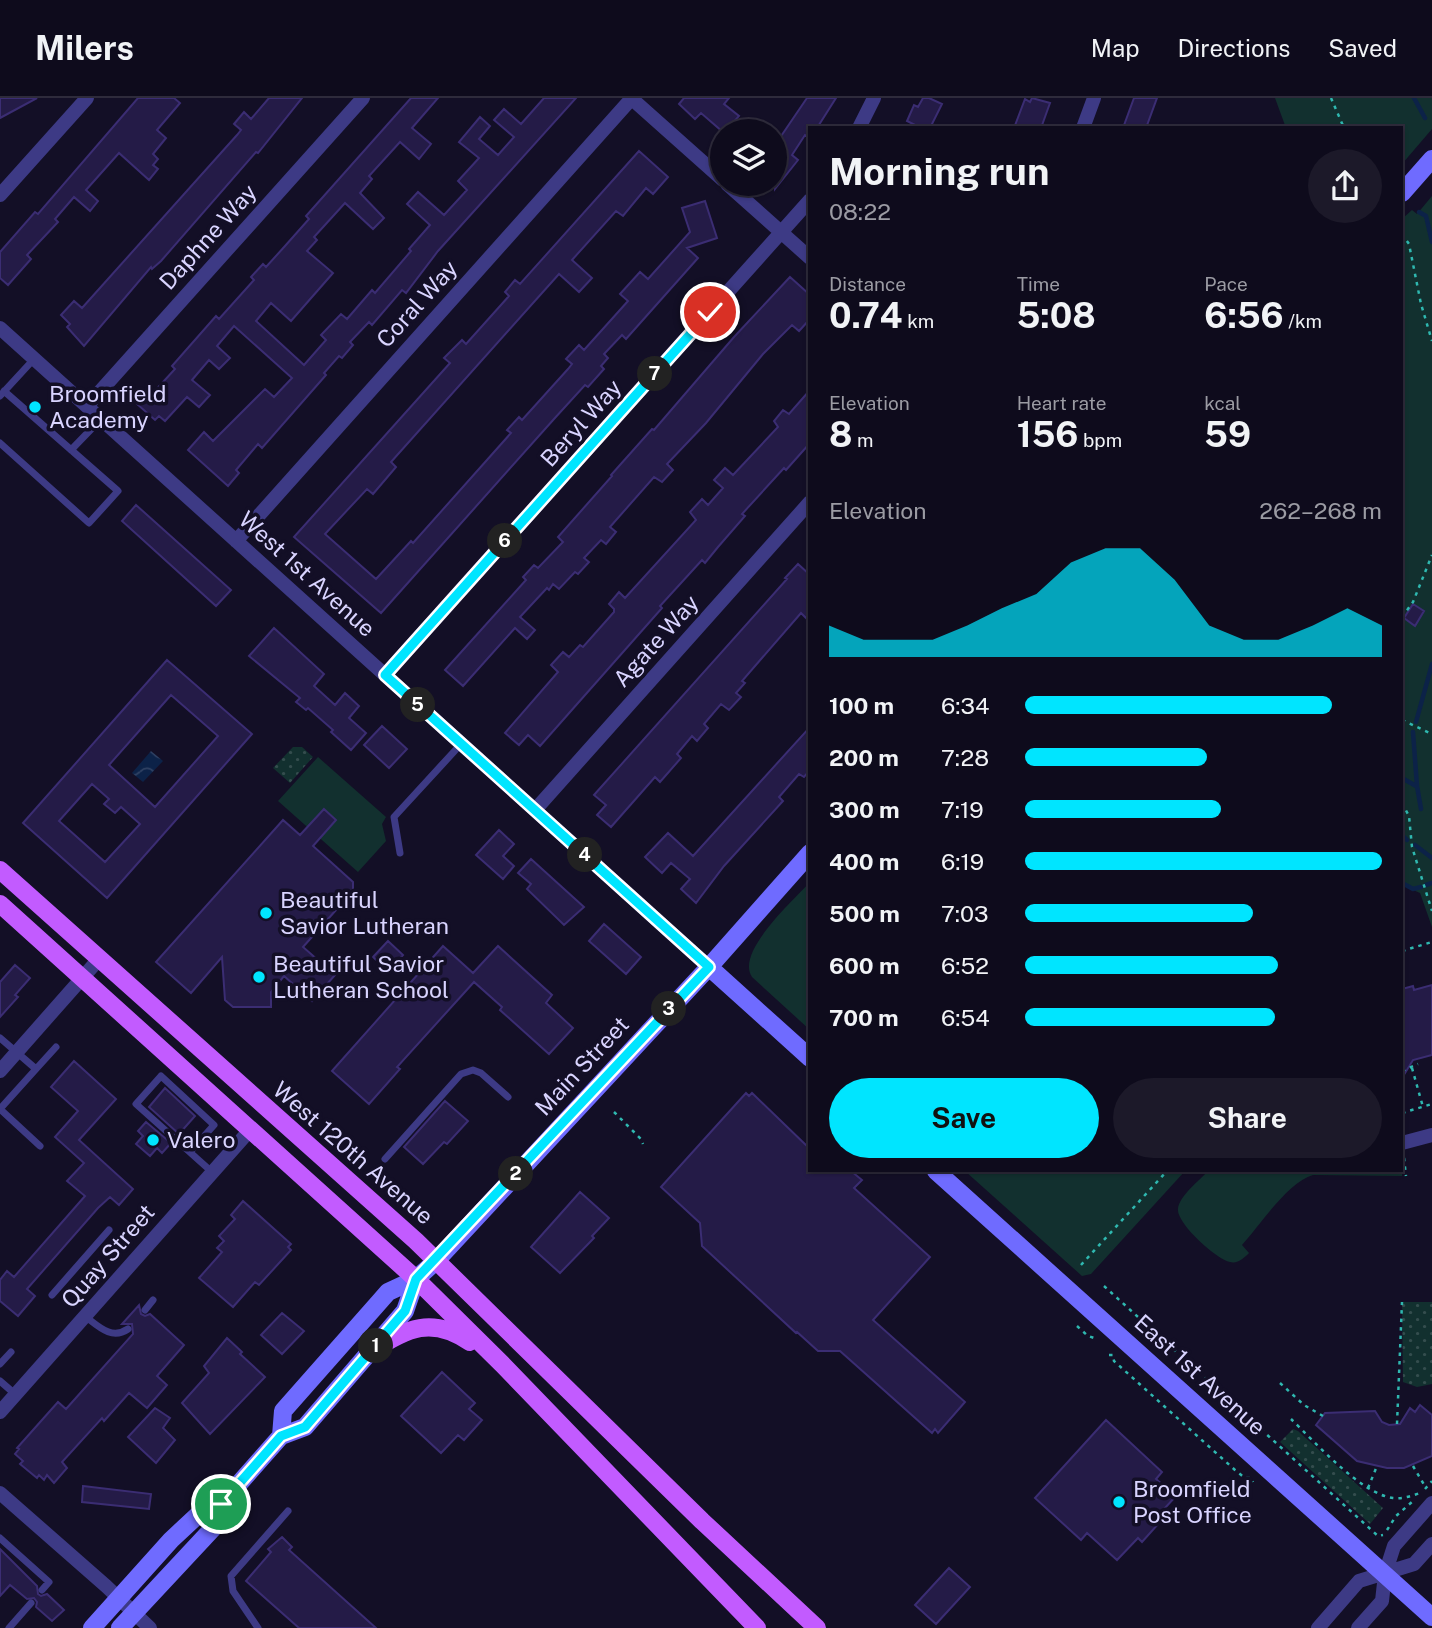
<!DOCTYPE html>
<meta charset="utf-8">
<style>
body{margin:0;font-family:"Public Sans",sans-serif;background:#1c1929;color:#f1f3f6;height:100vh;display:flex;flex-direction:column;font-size:26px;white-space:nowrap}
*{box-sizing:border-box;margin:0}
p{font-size:23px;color:#9b9ba3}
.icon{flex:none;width:38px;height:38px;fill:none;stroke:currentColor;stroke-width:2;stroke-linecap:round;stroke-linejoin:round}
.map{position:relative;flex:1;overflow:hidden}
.panel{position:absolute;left:808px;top:28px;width:595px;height:1046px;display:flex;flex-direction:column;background:#0e0b1c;border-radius:0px;box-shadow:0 2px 5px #0004,0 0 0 2px #2e2b3b}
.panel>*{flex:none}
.tools{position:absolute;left:710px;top:21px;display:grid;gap:14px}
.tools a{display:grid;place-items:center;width:77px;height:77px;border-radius:50%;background:#0e0b1c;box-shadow:0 2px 5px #0004,0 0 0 2px #2e2b3b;font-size:35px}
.pin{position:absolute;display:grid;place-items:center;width:60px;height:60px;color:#fff;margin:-30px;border:4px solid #fff;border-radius:50%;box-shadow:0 2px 7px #0007}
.km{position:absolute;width:35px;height:35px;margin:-18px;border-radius:50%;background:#222;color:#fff;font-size:19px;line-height:35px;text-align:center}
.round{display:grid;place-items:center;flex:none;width:74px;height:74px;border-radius:37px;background:#1c1929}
.overview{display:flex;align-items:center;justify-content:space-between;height:119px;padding:0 21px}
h1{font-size:38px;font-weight:700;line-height:52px}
.metrics{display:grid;grid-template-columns:repeat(3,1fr);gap:10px;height:119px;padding:7px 21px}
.metrics div{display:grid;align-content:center}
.metrics b{font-size:35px;font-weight:700}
.metrics small{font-size:19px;font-weight:400}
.metrics p{font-size:19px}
.chart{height:196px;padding:14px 21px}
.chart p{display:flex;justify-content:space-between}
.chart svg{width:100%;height:126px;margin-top:7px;fill:#00e5ff;opacity:.7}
.action{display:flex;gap:14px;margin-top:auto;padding:14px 21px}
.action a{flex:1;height:80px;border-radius:42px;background:#00e5ff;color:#111;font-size:28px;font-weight:700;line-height:80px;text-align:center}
.action a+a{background:#1c1929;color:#f1f3f6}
ul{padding:0 21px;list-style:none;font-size:23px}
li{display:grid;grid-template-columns:112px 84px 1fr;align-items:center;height:52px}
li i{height:18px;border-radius:9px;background:#00e5ff}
header{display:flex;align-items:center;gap:42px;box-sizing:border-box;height:98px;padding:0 35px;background:#0e0b1c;border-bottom:2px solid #2e2b3b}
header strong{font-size:33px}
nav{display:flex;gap:38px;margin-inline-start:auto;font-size:24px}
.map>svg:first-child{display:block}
.grass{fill:url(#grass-dots)}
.park{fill:#12302f}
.water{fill:url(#water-waves)}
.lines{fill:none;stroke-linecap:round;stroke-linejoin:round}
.stream{stroke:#0c2248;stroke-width:4.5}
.building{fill:#241b47;stroke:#3b2d73;stroke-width:2;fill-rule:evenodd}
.path{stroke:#2fb8b0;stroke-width:2.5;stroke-dasharray:3.5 5;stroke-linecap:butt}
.lane{stroke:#3d3a85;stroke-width:7}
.street{stroke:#3d3a85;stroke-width:14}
.secondary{stroke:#6f6bff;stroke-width:18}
.primary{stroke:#c25bff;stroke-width:18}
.route-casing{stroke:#fff;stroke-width:14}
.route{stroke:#00e5ff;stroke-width:9}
.poi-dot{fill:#00e5ff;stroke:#130f26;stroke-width:2.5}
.labels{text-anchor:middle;stroke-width:7;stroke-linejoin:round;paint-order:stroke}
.street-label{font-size:23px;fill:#d9d4ff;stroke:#130f26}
.poi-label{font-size:23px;fill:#d9d4ff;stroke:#130f26;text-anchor:start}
</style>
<header>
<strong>Milers</strong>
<nav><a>Map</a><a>Directions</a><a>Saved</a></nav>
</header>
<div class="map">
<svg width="1432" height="1530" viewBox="0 0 1432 1530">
<defs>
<pattern id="grass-dots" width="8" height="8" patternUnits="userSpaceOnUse" patternTransform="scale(1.75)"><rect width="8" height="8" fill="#12302f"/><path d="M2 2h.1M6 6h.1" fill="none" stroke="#344d4e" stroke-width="1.8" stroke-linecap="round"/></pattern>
<pattern id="water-waves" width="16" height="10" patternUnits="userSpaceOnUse" patternTransform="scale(1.75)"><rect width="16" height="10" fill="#0c2248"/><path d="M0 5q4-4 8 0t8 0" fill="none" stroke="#2f4163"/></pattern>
</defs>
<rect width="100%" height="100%" fill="#130f26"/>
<path class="grass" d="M293 649H302L313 659 290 685 273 670Z
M1402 1204H1432V1286L1417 1289 1403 1284Z
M1293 1331 1298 1333 1383 1410 1370 1426 1280 1344Z"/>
<path class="park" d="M1275 0H1432V31L1402 66V30H1286Z
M1432 98V829L1420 795 1402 787V121L1412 112 1417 116Z
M318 659 386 719 382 726 386 743 358 774 278 703Z
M810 784V932L752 879C735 854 794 802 810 784Z
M965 1073H1185L1091 1176 1082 1178Z
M1208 1073H1402V1078L1313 1077C1288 1084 1260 1127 1242 1147L1249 1155C1244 1160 1238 1166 1230 1164 1217 1162 1176 1125 1178 1111 1179 1098 1200 1082 1208 1073Z"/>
<path class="water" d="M151 653 163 663 143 684 132 675Z"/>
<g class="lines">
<path class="stream" d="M1414 0 1425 20
M1419 114 1426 118 1432 144
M1416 624 1432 566
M1413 634 1417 688 1421 711
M1402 680 1416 688
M1402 737 1407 742
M1415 747 1432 760
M1402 785 1413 791 1421 789
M1426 787 1432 785"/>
</g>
<path class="building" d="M0 0H37L0 20Z
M138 0H174L180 5 157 32 166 40 153 56 158 61 153 67 158 71 149 82 119 55 86 92 98 103 90 113 74 99 55 121 58 124 27 157 31 161 8 187 0 180V154L35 114 38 116Z
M269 0H302L258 55 256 54 161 163 152 171 151 169 84 248 67 229 70 226 61 217 74 203 82 210 237 37 241 32 234 26 244 14 251 21Z
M411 0H438L412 30 431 46 419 61 400 44 369 78 372 81 360 95 384 120 373 131 345 105 314 139 317 142 307 153 333 175 291 223 271 205 256 223 304 267 326 242 321 237 341 216 347 221 372 192 375 195 411 153 409 151 430 127 407 106 418 94 444 117 467 92 458 83 479 60 459 44 480 19 490 28 479 41 498 57 514 39 494 22 504 11 521 26 544 0H576L438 153 406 195 402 192 372 227 369 224 350 244 353 247 342 260 339 258 324 275 326 277 262 350 258 346 236 372 239 375 228 388 188 352 204 334 213 343 265 291 274 299 292 280 234 228 217 248 230 260 219 271 209 262 192 282 210 297 199 309 187 299 165 323 159 318 155 322 137 306 149 293 152 296 175 271 172 268 216 218 219 221 254 182 251 179 263 166 266 169 285 148 309 121 306 118Z
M684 0H729L724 6 739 18 726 33 723 34 701 15 695 21 679 6Z
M807 0H836L817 30H810V40L805 37 792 57 798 62 775 91V47Z
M923 0H929L942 6 930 30H921L907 23 914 7 918 9Z
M1032 0 1050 5 1041 30H1014L1025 1 1030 4Z
M1134 0H1157L1146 30H1123Z
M639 53 668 79 653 96 646 90 623 118 616 113 572 162 592 180 579 194 559 176 391 364 396 369 373 396 367 391 325 436 376 481 411 443 413 445 511 335 507 332 519 319 522 322 568 271 572 266 566 261 579 247 584 252 628 203 620 196 640 174 648 181 690 134 682 110 705 103 717 140 687 150 698 160 626 241 622 237 604 256 608 260 601 268 604 271 588 289 585 287 554 321 381 515 294 439 450 265 444 260 462 242 466 246 509 198 505 194 515 182 520 186Z
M790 179 810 197V221L799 233 792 227 763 256 706 325 667 366 673 372 662 384 654 379 610 429 616 434 606 446 601 442 584 460 589 464 578 476 575 474 559 491 553 486 549 492 547 490 520 519 535 532 527 541 515 530 463 588 445 572 526 482 523 479 534 467 538 470 563 444 558 439 612 378 611 377 652 331 654 332 734 239Z
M810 292V345L786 372 784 370 742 416 745 418 718 449 705 465 702 462 660 508 662 510 540 648 528 637 519 647 505 635 558 574 551 567 563 554 569 559 580 547 583 549 614 514V511L609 506 619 494 625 500 696 422 690 414 702 401 708 407 723 390 714 382 725 370 733 377 778 329 774 323 783 312 789 316Z
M136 407 231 492 216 508 122 423Z
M798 466 810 477V524L801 515 742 583 745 585 736 595 741 599 729 612 721 606 704 626 708 630 697 643 692 638 677 656 681 660 660 684 655 679 611 729 597 717 606 707 594 697 787 481 785 480Z
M1413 506 1424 513 1415 528 1404 520Z
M274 530 324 576 314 588 335 607 345 595 359 608 349 620 366 635 351 652 331 634 333 632 308 610 306 612 296 604 300 600 249 558Z
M167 562 252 636 107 800 23 725ZM171 597 218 638 155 709 109 667ZM92 686 109 701 104 706 115 715 121 709 140 726 105 764 59 723Z
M382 628 407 651 389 670 364 647Z
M810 629V672L804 679 799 676 779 699 783 703 724 768 696 805 681 791 690 781 671 765 662 775 645 759 668 735 693 758Z
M324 711 336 722 313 748 353 784V793L303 849 335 877 312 903 284 878 271 894V909H233L225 902 222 859 191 895 156 864 283 722 300 737Z
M499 732 514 746 503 758 514 768 503 781 476 757Z
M531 761 584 809 564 827 527 791 531 786 518 775Z
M604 826 641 859 626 876 589 843Z
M388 843 403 857 388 873 373 859Z
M443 848 473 875 498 848 552 897 546 905 573 930 549 956 500 912 502 909 474 884 397 969 400 971 369 1006 332 973Z
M15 867 30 880 15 897 18 899 0 919V884Z
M1432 887V957L1413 962 1402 980V891L1413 888 1414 892Z
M74 963 116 1001 79 1042 133 1091 119 1107 110 1099 98 1110 27 1191 35 1198 18 1218 0 1203V1182L7 1173 14 1179 85 1098 67 1083 84 1065 55 1039 78 1013 51 989Z
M165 990 195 1018 179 1036 149 1009Z
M746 995 749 998 752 995 810 1051V1073H851L862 1082 854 1090 930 1159 873 1222 965 1304 938 1335 935 1331 932 1335 840 1253H818L797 1234 796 1235 702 1148 700 1125 661 1089Z
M445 1003 468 1023 447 1046 444 1044 423 1066 404 1049Z
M146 1024 171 1045 162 1055 157 1050 150 1058 136 1046 143 1038 138 1033Z
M580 1094 609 1120 592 1138 594 1140 560 1175 531 1149Z
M243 1103 291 1146 288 1149 291 1152 259 1187 255 1184 233 1209 199 1180 222 1154 217 1150 224 1143 219 1138 235 1121 231 1117Z
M139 1207 141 1216 145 1218 150 1216 184 1247 157 1278 167 1287 147 1310 129 1295 104 1323 102 1320 62 1364 67 1370 54 1385 47 1377 44 1382 39 1377 37 1380 20 1366 23 1363 15 1356 19 1351 17 1350 58 1304 66 1311 133 1236 132 1226H122Z
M282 1215 304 1233 282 1256 261 1237Z
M227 1240 242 1254 240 1256 265 1279 210 1336 182 1305 209 1275 204 1268Z
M442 1274 475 1305 469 1311 482 1322 464 1342 458 1337 441 1355 401 1318Z
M1420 1307 1432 1317V1358L1404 1370H1387L1357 1363 1316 1327 1325 1315 1375 1313 1382 1324 1389 1327 1400 1326 1410 1310 1415 1314Z
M155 1310 170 1320 163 1330 175 1342 156 1365 128 1339Z
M1106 1322 1162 1374 1156 1381 1176 1398 1164 1411 1168 1415 1142 1444 1138 1440 1117 1462 1087 1435 1081 1442 1035 1400Z
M83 1388 151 1396 149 1411 82 1404Z
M282 1439 292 1449 289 1452 376 1530H299L246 1483 271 1454 268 1451Z
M0 1451 37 1488 38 1496 41 1498 47 1496 64 1512 52 1523 36 1509 37 1504 34 1500 27 1501 10 1487 0 1498Z
M949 1470 970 1489 936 1526 915 1507Z"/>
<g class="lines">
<path class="path" d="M1331 0 1344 30
M1402 136 1409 146 1421 206 1432 243
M1402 519 1413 504 1432 457
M1402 622 1432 636
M1402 705 1409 718 1412 749 1432 813
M1402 853 1432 844
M1412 970 1423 1009
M1402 973 1418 966
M614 1014 641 1041 643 1046
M1402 1015 1432 1006
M1404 1060 1406 1078
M1081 1167 1167 1073
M1104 1188 1378 1438 1383 1437
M1077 1228 1088 1238 1094 1240
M1109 1257H1113L1114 1263 1235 1372 1245 1380H1251L1253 1384
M1280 1285 1304 1307 1323 1318
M1291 1321C1315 1344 1361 1396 1393 1400 1403 1401 1411 1398 1420 1395
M1397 1326 1402 1204
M1413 1368 1426 1390
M1368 1390 1377 1368
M1425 1391 1432 1383
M1387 1432 1396 1418 1413 1403"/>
<path class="lane" d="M0 298 34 261
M0 345 89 425 118 393 4 293
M71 352 101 321
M400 755 394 719 461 646
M0 940 36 971 56 949
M0 1011 40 1048
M0 1011 36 971
M190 1054 214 1027 161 978 136 1006 212 1074
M385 1061 461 976 473 972 481 975 508 999
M52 1197 109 1132
M145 1212 153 1202
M86 1219C99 1229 112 1242 128 1231
M0 1266 11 1254
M0 1283 15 1296
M0 1440 49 1484 42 1492
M9 1530 31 1505
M258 1530 233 1493 231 1478 288 1413"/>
<path class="street" d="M631 0 723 82
M859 30 874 0
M1083 30 1094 0
M727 86 810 160
M0 97 87 0
M0 230 709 869
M87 308 363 0
M236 443 632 0
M385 577 810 102
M535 712 810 404
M0 973 99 861
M1402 1045 1432 1037
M0 1314 250 1032
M0 1395 106 1488 150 1530
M1318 1530 1359 1483 1414 1466 1432 1446
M1358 1530 1382 1503 1385 1476 1394 1448 1432 1405"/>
<path class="secondary" d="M1402 95 1432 61
M709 869 810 960
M936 1073 1432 1519
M281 1338 283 1313 381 1202 388 1194 416 1181 437 1162 709 869 810 755
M92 1530 171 1442 201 1414 221 1406
M120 1530 215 1428 221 1406 281 1338 305 1329 405 1213 416 1181"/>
<path class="primary" d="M0 772 416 1143 702 1423 817 1530
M0 806 416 1181 502 1266 757 1530
M372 1253C407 1230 432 1218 470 1244"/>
</g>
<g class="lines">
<g class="route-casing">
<path id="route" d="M221 1406 281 1338 305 1329 405 1213 416 1181 709 869 385 577 710 214"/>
</g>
<use href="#route" class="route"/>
</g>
<g class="poi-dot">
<circle cx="35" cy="309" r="7"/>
<circle cx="266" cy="815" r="7"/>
<circle cx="259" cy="879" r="7"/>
<circle cx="153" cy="1042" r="7"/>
<circle cx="1119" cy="1404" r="7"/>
</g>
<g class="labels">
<g class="street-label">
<text transform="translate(208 139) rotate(-48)" y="8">Daphne Way</text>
<text transform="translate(417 206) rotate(-48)" y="8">Coral Way</text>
<text transform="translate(581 325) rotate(-48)" y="8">Beryl Way</text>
<text transform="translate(307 476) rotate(42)" y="8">West 1st Avenue</text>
<text transform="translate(656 543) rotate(-48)" y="8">Agate Way</text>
<text transform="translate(582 968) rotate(-47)" y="8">Main Street</text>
<text transform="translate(353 1055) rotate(41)" y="8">West 120th Avenue</text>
<text transform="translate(108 1158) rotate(-49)" y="8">Quay Street</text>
<text transform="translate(1200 1277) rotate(42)" y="8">East 1st Avenue</text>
</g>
<g class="poi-label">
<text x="49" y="304">Broomfield<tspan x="49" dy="26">Academy</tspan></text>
<text x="280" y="810">Beautiful<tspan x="280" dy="26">Savior Lutheran</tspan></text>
<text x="273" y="874">Beautiful Savior<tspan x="273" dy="26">Lutheran School</tspan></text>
<text x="167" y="1050">Valero</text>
<text x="1133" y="1399">Broomfield<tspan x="1133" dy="26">Post Office</tspan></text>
</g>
</g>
</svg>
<div class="tools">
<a><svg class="icon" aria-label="layers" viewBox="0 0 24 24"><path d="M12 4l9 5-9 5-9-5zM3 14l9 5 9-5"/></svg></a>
</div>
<div class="pin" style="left:221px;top:1406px;background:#1e9e55"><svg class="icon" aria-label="arrive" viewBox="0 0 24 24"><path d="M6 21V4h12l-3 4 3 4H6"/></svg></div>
<div class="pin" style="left:710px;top:214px;background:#d93025"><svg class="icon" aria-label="check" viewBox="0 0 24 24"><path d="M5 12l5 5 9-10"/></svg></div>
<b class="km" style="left:376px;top:1248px">1</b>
<b class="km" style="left:516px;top:1076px">2</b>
<b class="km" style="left:669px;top:911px">3</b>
<b class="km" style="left:585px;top:757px">4</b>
<b class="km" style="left:418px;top:607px">5</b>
<b class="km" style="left:505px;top:443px">6</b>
<b class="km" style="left:655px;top:276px">7</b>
<section class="panel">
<div class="overview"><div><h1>Morning run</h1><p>08:22</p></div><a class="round"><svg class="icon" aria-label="share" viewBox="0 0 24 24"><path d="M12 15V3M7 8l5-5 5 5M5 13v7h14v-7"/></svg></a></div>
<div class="metrics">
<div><p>Distance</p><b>0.74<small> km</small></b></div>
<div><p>Time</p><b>5:08</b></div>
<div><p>Pace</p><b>6:56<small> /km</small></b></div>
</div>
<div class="metrics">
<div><p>Elevation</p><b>8<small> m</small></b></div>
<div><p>Heart rate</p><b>156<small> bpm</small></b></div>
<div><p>kcal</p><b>59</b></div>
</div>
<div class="chart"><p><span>Elevation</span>262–268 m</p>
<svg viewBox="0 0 160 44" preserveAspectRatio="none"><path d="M0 44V33L10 38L20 38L30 38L40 33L50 27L60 22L70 11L80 6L90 6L100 17L110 33L120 38L130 38L140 33L150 27L160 33V44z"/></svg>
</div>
<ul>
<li><b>100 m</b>6:34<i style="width:86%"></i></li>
<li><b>200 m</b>7:28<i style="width:51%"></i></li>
<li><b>300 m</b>7:19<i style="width:55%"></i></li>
<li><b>400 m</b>6:19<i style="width:100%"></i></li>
<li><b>500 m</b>7:03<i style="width:64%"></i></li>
<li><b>600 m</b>6:52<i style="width:71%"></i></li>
<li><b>700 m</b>6:54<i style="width:70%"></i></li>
</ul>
<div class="action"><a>Save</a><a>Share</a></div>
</section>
</div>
